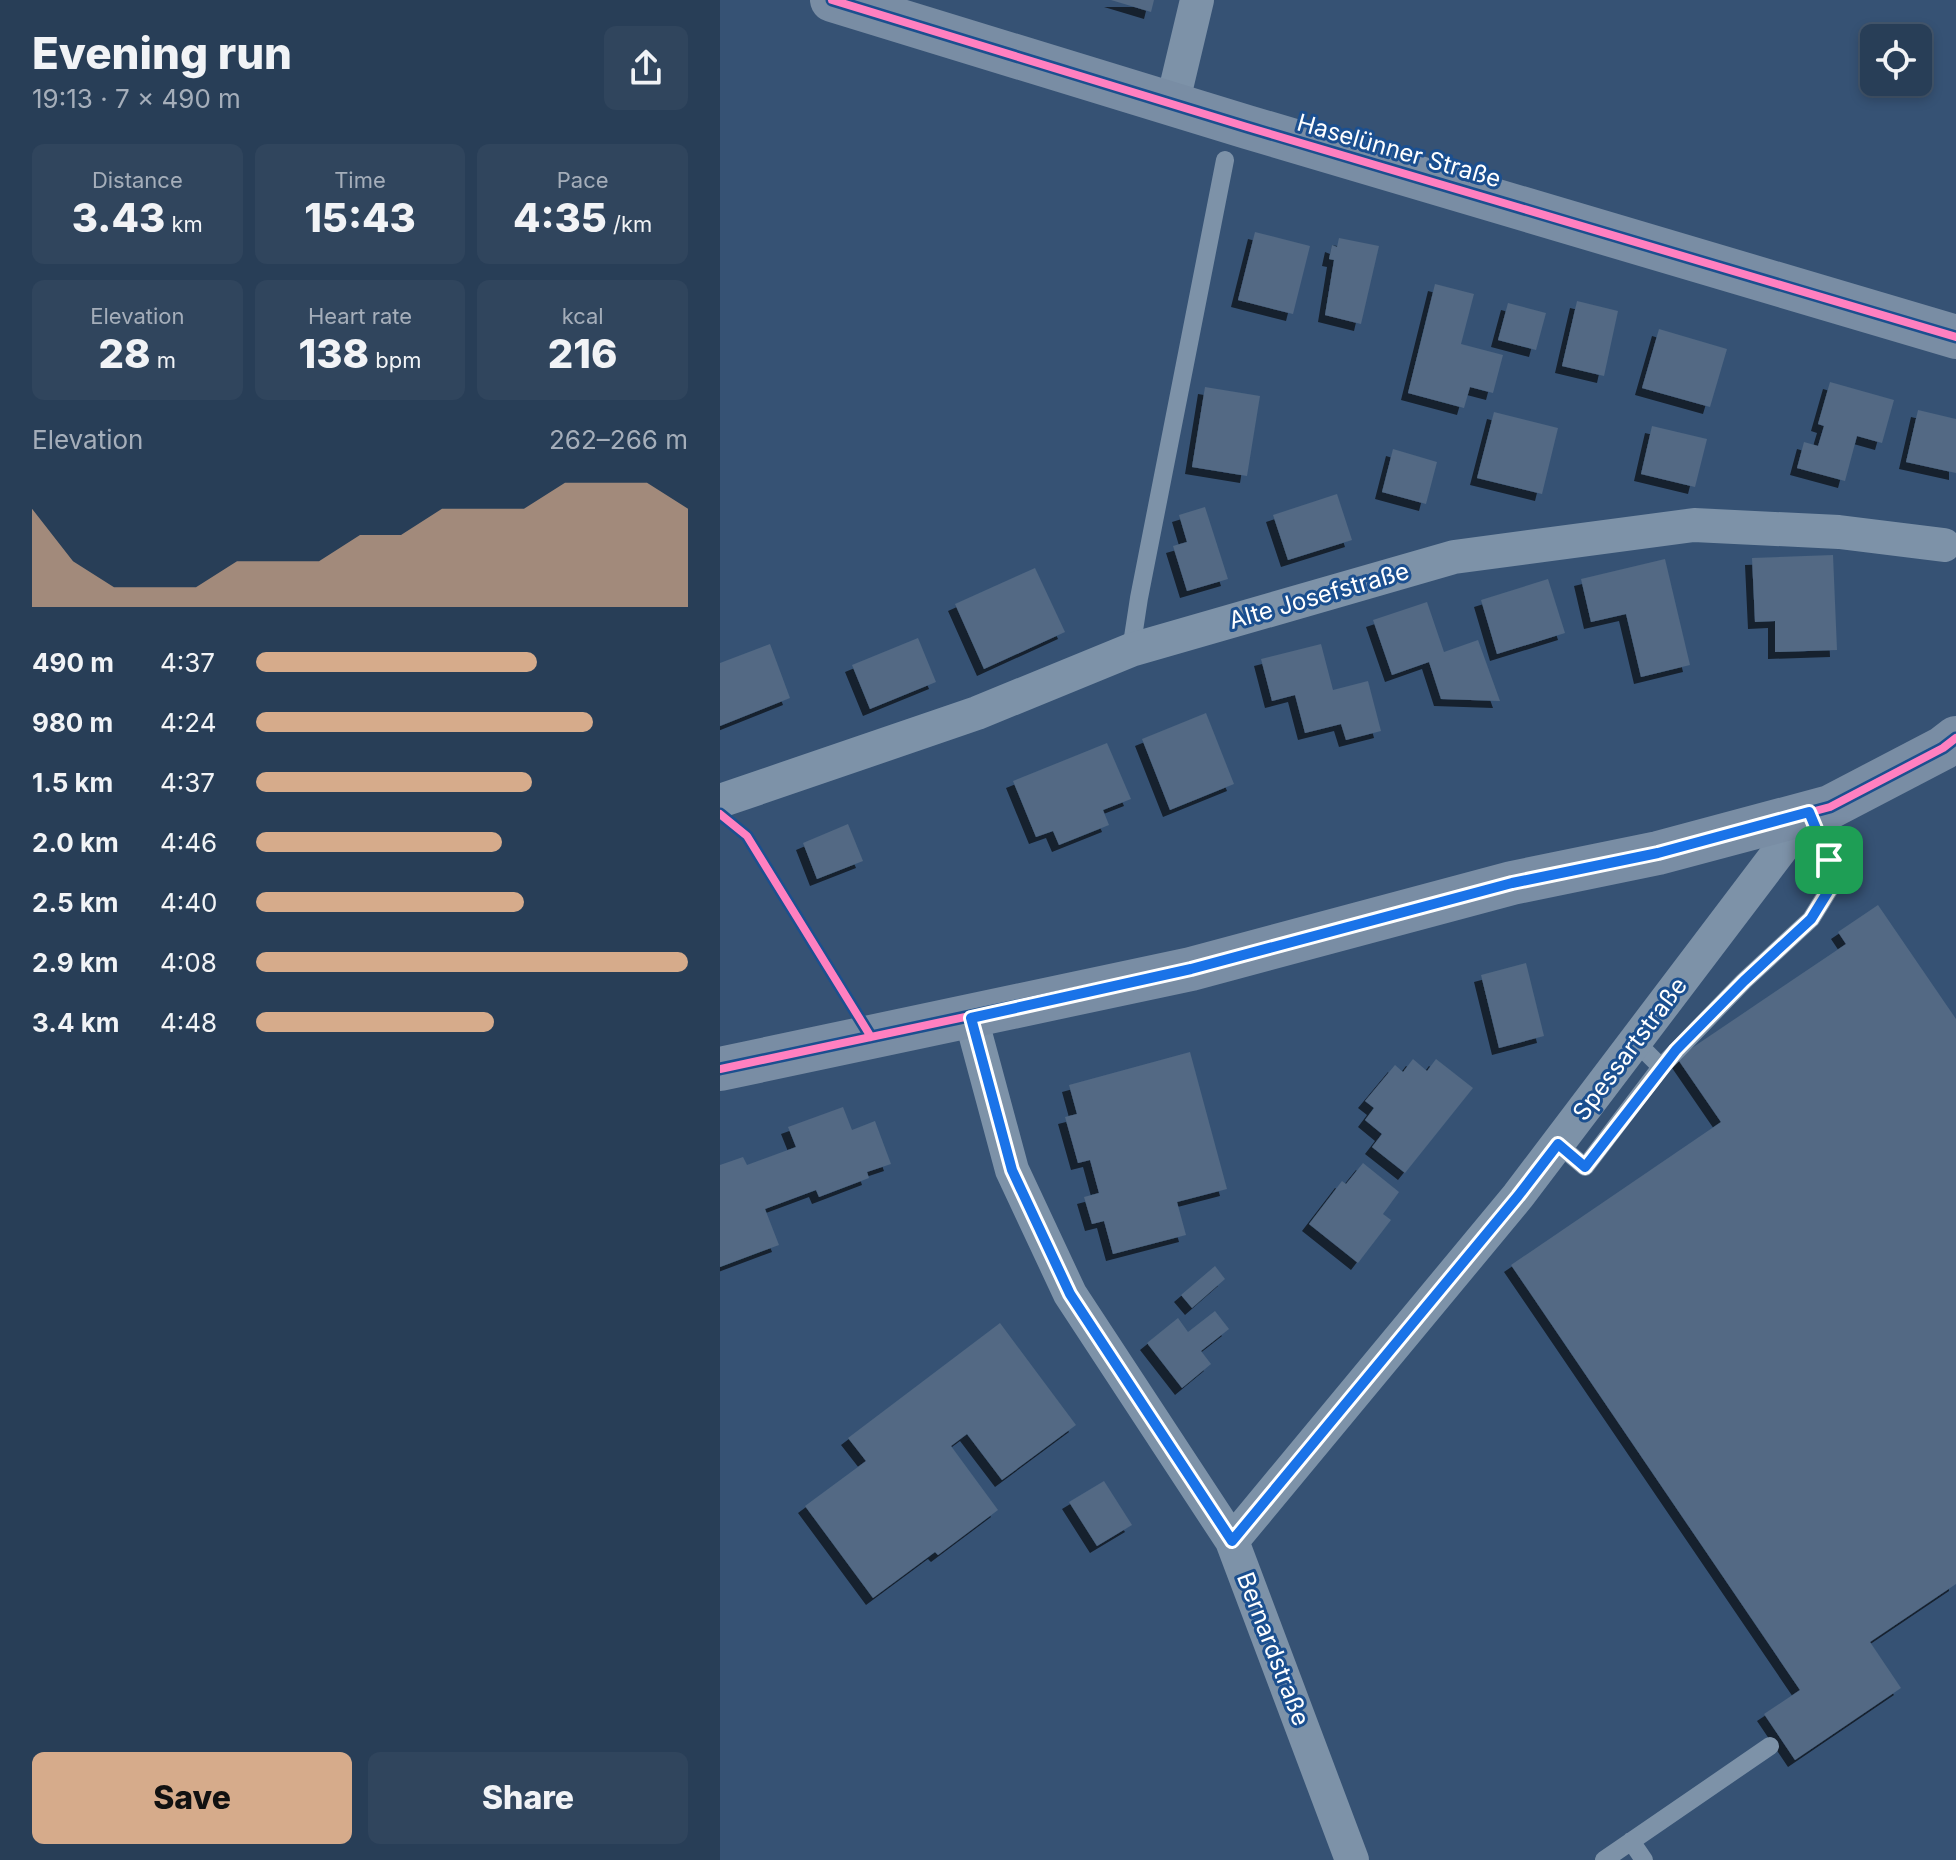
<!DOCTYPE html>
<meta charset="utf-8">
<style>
body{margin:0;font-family:Inter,sans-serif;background:#30455d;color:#f1f3f6;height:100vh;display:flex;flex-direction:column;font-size:30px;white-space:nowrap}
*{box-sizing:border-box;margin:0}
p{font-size:26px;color:#a5aeba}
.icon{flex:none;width:44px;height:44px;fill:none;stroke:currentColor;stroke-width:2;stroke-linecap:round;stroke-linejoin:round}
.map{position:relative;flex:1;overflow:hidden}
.panel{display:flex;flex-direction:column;background:#283e57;width:720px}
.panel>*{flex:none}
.controls{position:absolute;left:1140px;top:24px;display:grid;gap:16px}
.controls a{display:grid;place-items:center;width:72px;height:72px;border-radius:12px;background:#283e57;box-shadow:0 4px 12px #0003,0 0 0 2px #44576d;font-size:40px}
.pin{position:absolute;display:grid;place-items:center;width:68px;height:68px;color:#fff;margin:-34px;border-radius:16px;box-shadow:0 4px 12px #0006}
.round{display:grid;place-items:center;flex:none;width:84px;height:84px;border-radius:12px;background:#30455d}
.overview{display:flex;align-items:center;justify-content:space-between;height:136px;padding:0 32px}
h1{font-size:44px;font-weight:800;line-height:60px}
.metrics{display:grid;grid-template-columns:repeat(3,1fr);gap:12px;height:136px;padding:8px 32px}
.metrics div{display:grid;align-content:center;border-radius:12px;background:#30455d;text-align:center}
.metrics b{font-size:40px;font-weight:800}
.metrics small{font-size:22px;font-weight:400}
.metrics p{font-size:22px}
.chart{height:224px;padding:16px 32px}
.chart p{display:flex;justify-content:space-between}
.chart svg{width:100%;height:144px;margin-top:8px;fill:#d6ab8b;opacity:.7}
.button{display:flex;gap:16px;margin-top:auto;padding:16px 32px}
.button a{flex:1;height:92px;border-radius:12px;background:#d6ab8b;color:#111;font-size:32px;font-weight:800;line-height:92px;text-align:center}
.button a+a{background:#30455d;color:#f1f3f6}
ul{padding:0 32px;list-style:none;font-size:26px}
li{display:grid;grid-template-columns:128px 96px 1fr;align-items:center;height:60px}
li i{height:20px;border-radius:10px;background:#d6ab8b}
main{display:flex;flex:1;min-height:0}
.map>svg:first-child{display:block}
.building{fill:#526984;filter:url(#shadow)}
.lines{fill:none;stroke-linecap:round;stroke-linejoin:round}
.lane{stroke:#7d92a8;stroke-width:18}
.street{stroke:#7d92a8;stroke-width:34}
.secondary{stroke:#798da4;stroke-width:44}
.cycleway-casing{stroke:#1b4f8f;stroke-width:13}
.cycleway{stroke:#ff80c0;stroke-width:8}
.route-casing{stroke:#fff;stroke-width:16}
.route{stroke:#1a73e8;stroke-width:10}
.labels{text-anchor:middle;stroke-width:6;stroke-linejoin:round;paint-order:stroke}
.street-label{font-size:24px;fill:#fff;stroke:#1b4f8f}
</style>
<main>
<section class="panel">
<div class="overview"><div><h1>Evening run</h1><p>19:13 · 7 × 490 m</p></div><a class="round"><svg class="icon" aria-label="share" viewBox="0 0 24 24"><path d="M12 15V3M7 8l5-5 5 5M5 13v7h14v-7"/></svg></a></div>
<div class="metrics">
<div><p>Distance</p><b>3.43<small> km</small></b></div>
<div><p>Time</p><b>15:43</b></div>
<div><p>Pace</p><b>4:35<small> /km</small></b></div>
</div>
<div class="metrics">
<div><p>Elevation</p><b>28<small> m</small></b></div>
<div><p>Heart rate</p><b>138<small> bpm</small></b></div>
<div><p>kcal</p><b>216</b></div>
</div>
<div class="chart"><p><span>Elevation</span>262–266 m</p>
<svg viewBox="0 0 160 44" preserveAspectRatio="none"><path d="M0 44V14L10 30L20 38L30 38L40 38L50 30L60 30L70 30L80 22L90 22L100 14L110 14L120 14L130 6L140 6L150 6L160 14V44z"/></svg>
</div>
<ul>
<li><b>490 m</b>4:37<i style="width:65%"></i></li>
<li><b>980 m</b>4:24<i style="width:78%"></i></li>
<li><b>1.5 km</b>4:37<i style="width:64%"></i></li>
<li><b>2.0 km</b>4:46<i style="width:57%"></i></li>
<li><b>2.5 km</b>4:40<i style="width:62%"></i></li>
<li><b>2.9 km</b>4:08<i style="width:100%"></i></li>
<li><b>3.4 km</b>4:48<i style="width:55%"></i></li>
</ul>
<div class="button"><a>Save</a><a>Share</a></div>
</section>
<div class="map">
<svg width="1236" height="1860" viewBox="0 0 1236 1860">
<defs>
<filter id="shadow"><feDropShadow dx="-7" dy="7" stdDeviation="0" flood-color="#0009"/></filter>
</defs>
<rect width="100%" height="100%" fill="#365274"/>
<path class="building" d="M391 0H434L431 12Z
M535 232 590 246 573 314 518 300Z
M619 238 659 246 641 324 605 315 614 260 609 259 612 245 617 247Z
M715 284 754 294 741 344 783 355 773 393 750 387 744 408 688 393Z
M857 301 898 311 884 376 842 366Z
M788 303 826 313 816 350 778 340Z
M939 329 1007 349 990 407 922 388Z
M1110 382 1174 400 1162 443 1137 436 1125 481 1077 468 1084 442 1098 446 1104 426 1098 424Z
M485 387 540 396 527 476 472 467Z
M1198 410 1236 419V473L1186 462Z
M774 412 838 428 822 494 757 478Z
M932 426 987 439 975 487 921 474Z
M673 449 717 462 706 504 662 492Z
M617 494 632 540 568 560 553 515Z
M485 507 508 579 467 591 453 546 467 542 459 515Z
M1113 555 1117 650 1055 652V621L1035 622 1032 558Z
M945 559 970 665 921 677 906 614 871 622 861 579Z
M315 568 345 632 264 669 235 604Z
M828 579 845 633 777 654 761 600Z
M707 602 724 652 758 640 780 701 721 699 709 662 672 675 653 620Z
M198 638 216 682 150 709 132 665Z
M50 644 70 698 0 726V663Z
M601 644 613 690 648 681 661 731 626 740 621 724 585 733 575 695 552 701 541 659Z
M486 713 514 784 450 810 422 739Z
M387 743 411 799 383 810 389 825 339 845 333 831 316 837 293 781Z
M128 824 143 861 97 879 83 843Z
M1158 905 1236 1019V1584L1150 1642 1181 1688 1075 1760 1044 1714 1080 1690 791 1265 1001 1122 957 1058 1126 944 1118 932Z
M806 963 824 1036 779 1048 761 975Z
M470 1052 507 1189 457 1202 466 1235 393 1254 384 1221 372 1224 364 1197 379 1193 370 1160 358 1163 345 1117 357 1114 349 1085Z
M693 1059 707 1071 716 1059 753 1088 685 1173 652 1147 662 1134 645 1120 654 1108 645 1101 675 1065 683 1072Z
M123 1107 132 1130 155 1121 171 1164 147 1172 149 1178 99 1197 96 1190 45 1209 59 1245 0 1267V1165L23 1157 27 1165 76 1147 68 1127Z
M643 1163 679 1192 663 1214 671 1220 638 1263 589 1224 622 1181 626 1184Z
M495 1266 505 1279 472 1308 461 1295Z
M495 1311 509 1329 481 1351 491 1364 462 1388 427 1343 458 1318 468 1332Z
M280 1323 356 1425 282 1480 247 1434 231 1446 278 1510 218 1555 215 1552 153 1598 85 1506 146 1461 128 1438Z
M384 1481 412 1525 377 1546 349 1502Z"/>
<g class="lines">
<path class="lane" d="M411 650 419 598 505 160
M916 1042 941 1067 1024 981 1091 919 1112 885 1109 860 1089 812
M838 1144 865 1167 941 1067
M911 1841 924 1860
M884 1860 1050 1746"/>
<path class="street" d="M452 105 477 0
M0 801 257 713 411 650 734 557 974 525 1119 532 1224 545
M251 1018 292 1170 350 1294 512 1541 632 1860
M512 1541 798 1196 1089 812"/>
<path class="secondary" d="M112 0 527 127 1236 337
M0 1069 471 969 792 883 938 853 1110 807 1223 748 1236 738"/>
<g class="cycleway-casing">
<path id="cycleway" d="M112 0 527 127 1236 337
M0 814 27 836 151 1037
M0 1069 471 969 792 883 938 853 1110 807 1223 748 1236 738"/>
</g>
<use href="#cycleway" class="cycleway"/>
</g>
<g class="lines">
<g class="route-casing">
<path id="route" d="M1089 812 1109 860 1112 885 1091 919 1024 981 956 1050 865 1167 838 1144 798 1196 512 1541 350 1294 292 1170 251 1018 471 969 792 883 938 853Z"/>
</g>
<use href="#route" class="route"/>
</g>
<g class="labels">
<g class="street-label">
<text transform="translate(679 151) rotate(16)" y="8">Haselünner Straße</text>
<text transform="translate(599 596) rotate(-16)" y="8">Alte Josefstraße</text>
<text transform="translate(910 1049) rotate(-53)" y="8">Spessartstraße</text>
<text transform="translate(553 1649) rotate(69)" y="8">Bernardstraße</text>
</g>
</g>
</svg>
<div class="controls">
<a><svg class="icon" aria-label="locate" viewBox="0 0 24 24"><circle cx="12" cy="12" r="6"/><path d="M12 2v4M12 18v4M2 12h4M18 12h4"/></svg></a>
</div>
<div class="pin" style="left:1109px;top:860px;background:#1e9e55"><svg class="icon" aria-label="arrive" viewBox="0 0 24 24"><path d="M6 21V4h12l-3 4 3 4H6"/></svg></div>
</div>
</main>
